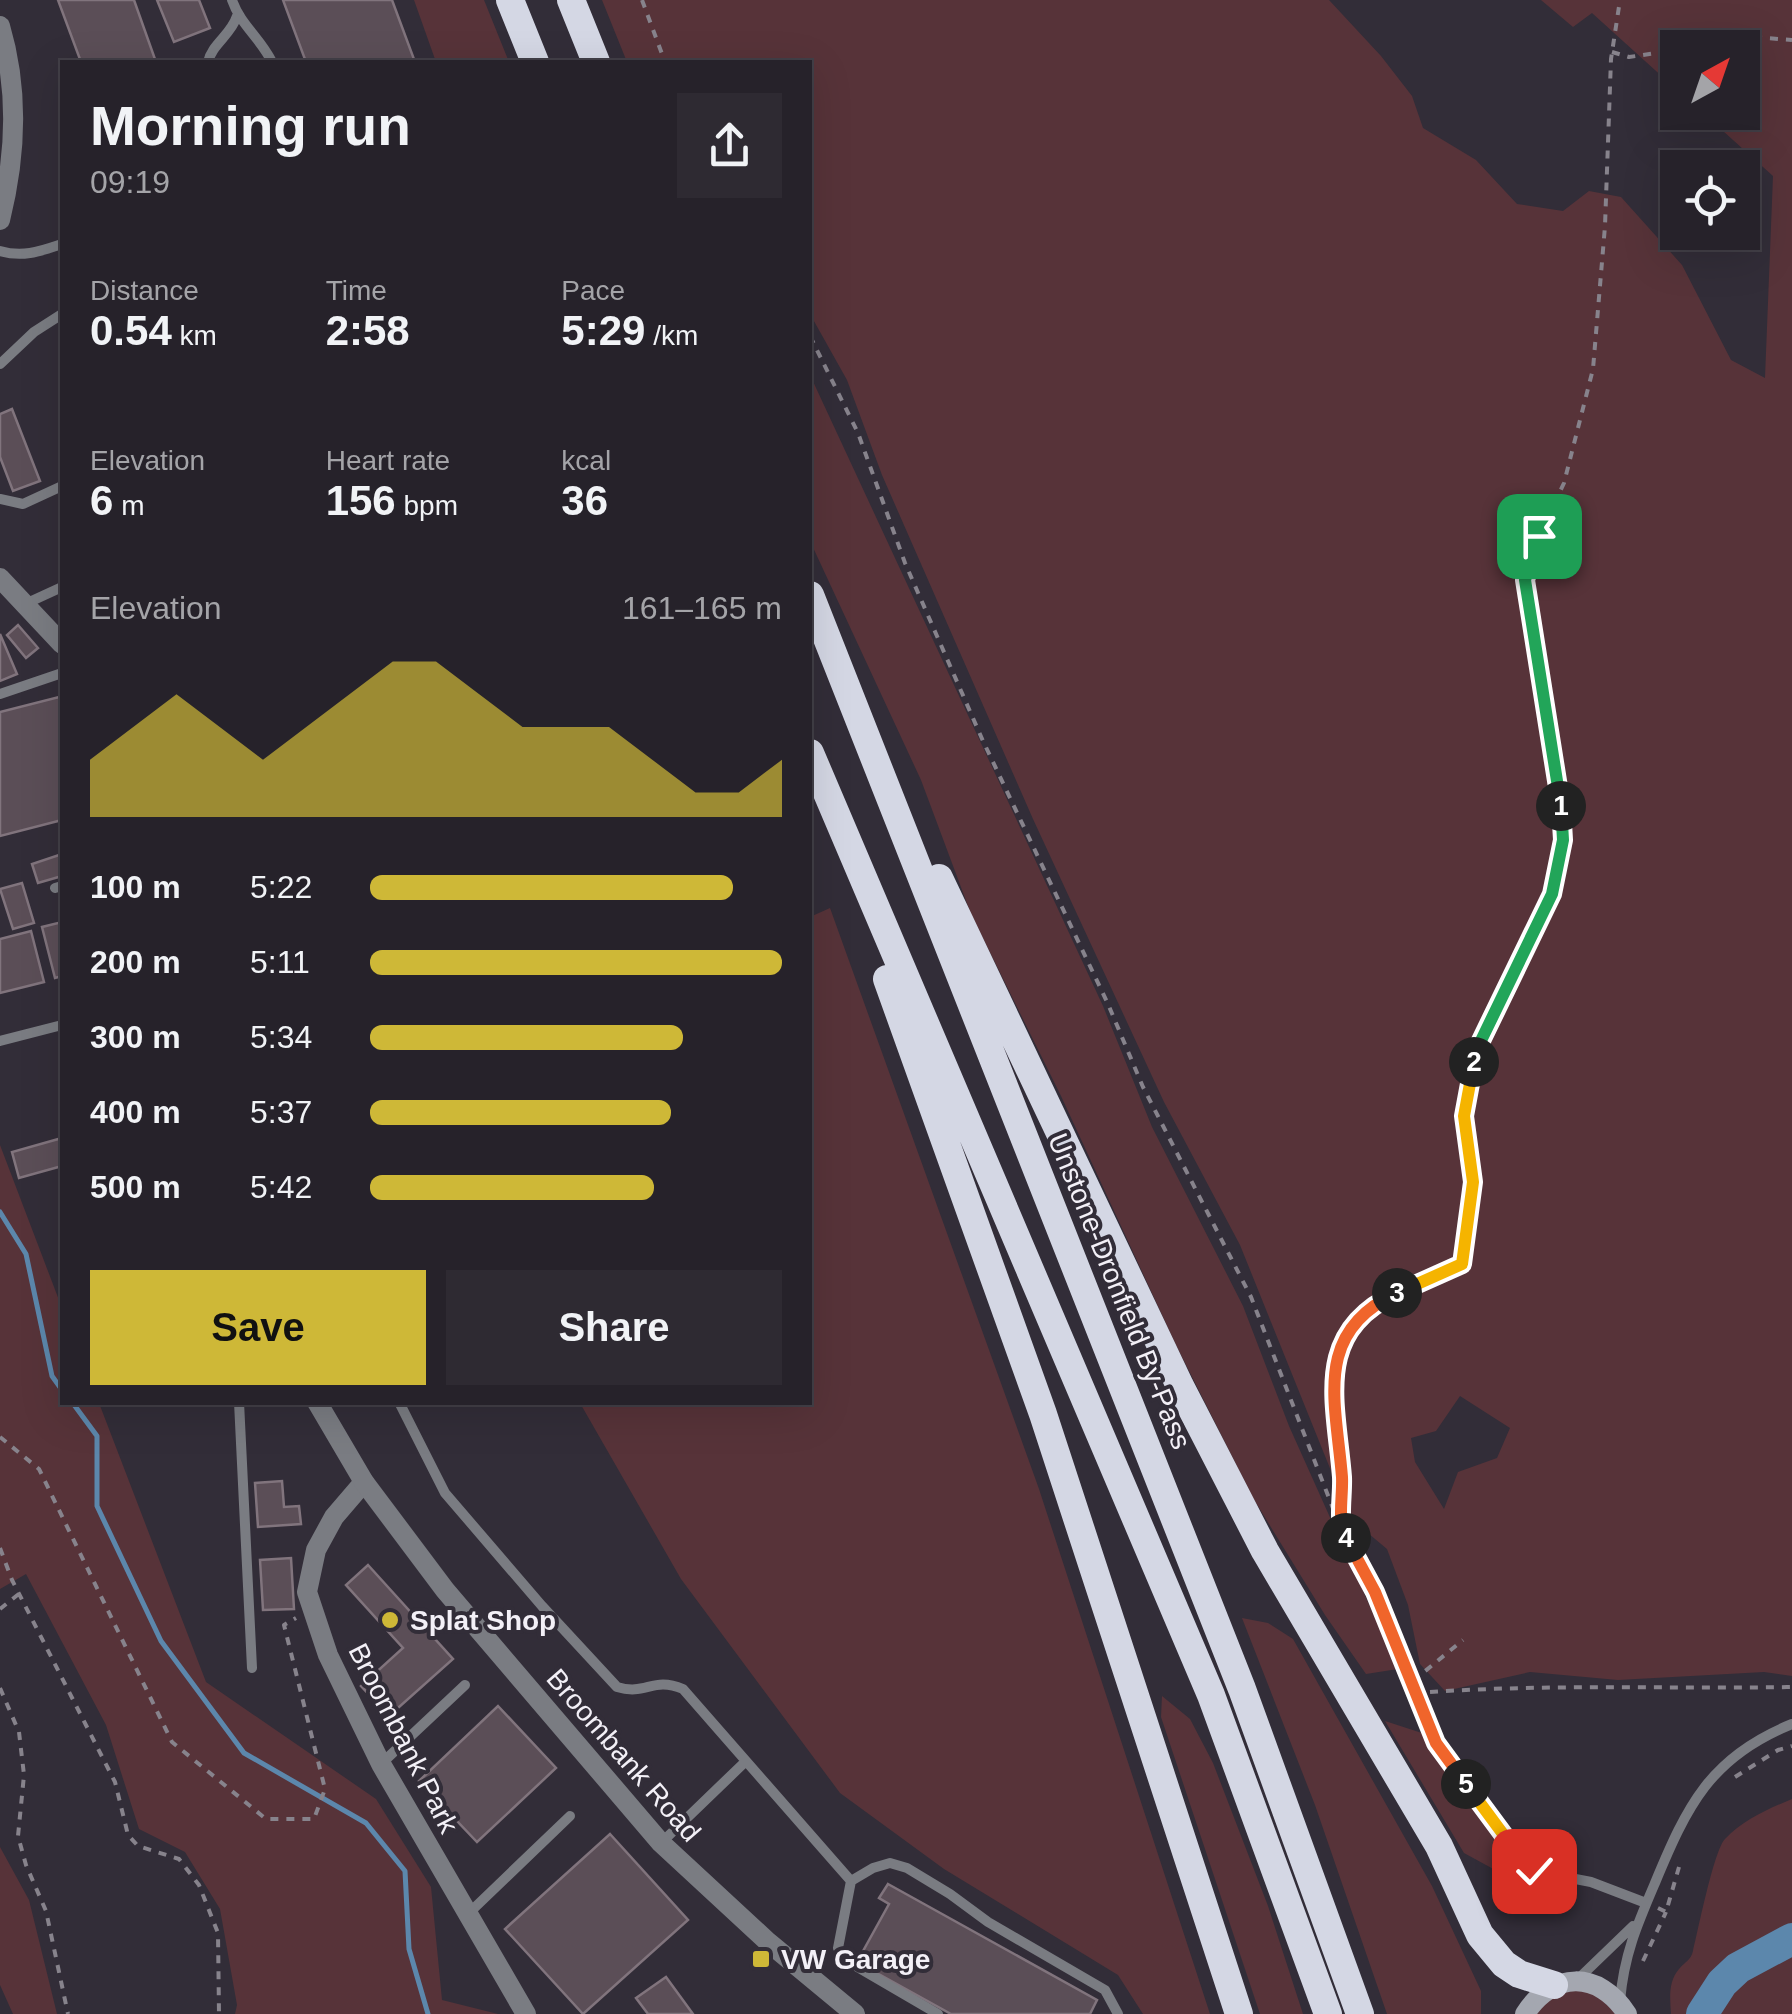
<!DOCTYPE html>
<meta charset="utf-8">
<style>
body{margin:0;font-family:Arial,sans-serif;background:#2e2a32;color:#f1f3f6;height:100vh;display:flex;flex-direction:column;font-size:38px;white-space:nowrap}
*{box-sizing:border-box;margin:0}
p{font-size:32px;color:#a4a4a8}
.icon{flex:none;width:55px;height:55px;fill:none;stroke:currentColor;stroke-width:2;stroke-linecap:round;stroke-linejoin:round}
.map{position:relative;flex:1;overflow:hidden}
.panel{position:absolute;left:60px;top:60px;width:752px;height:1345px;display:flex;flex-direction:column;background:#26222a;border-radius:0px;box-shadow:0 10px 40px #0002,0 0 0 2px #423f47}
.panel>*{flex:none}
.needle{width:65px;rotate:40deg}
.buttons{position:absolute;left:1660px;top:30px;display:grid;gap:20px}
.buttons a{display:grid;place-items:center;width:100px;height:100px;border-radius:0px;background:#26222a;box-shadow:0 10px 40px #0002,0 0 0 2px #423f47;font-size:50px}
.pin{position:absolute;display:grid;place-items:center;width:85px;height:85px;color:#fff;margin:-42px;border-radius:20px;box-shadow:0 5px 15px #0006}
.km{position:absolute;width:50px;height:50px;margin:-25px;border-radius:50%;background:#222;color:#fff;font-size:28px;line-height:50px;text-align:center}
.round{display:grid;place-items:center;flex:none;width:105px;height:105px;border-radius:0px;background:#2e2a32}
.headline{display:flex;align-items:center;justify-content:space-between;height:170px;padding:0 30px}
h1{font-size:55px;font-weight:600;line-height:75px}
.stats{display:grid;grid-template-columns:repeat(3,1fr);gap:15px;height:170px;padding:10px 30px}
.stats div{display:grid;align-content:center}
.stats b{font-size:42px;font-weight:600}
.stats small{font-size:28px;font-weight:400}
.stats p{font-size:28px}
.chart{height:280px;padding:20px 30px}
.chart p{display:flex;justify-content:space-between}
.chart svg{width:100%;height:180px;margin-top:10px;fill:#ceb837;opacity:.7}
.cta{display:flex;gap:20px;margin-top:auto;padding:20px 30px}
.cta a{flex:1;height:115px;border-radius:0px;background:#ceb837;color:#111;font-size:40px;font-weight:600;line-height:115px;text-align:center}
.cta a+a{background:#2e2a32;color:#f1f3f6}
ul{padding:0 30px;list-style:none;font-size:32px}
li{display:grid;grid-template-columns:160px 120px 1fr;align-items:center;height:75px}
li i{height:25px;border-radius:12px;background:#ceb837}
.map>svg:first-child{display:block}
.green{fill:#573339;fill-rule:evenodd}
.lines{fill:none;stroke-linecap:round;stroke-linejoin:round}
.stream{stroke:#5c87ac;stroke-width:5}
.river{stroke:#5c87ac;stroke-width:32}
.building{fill:#5b4e57;stroke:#81747d;stroke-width:2.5}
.path{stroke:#87838c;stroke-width:4;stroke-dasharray:8 8;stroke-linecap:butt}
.service{stroke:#7a7c82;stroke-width:10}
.minor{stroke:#7a7c82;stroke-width:20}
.tertiary{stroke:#7a7c82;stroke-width:20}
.secondary{stroke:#a4a7b0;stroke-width:20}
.trunk{stroke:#d4d7e4;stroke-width:28}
.split-1-casing{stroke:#fff;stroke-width:20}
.split-2-casing{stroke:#fff;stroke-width:20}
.split-3-casing{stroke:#fff;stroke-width:20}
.split-4-casing{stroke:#fff;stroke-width:20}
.split-5-casing{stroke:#fff;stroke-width:20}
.split-6-casing{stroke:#fff;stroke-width:20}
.split-1{stroke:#22a559;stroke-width:12}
.split-2{stroke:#22a559;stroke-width:12}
.split-3{stroke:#f5b400;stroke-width:12}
.split-4{stroke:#f0652b;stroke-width:12}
.split-5{stroke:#f0652b;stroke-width:12}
.split-6{stroke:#f5b400;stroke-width:12}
.poi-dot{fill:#ceb837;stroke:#322d38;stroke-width:4}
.labels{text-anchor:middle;stroke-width:8;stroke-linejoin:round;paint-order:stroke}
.street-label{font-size:28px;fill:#f3f0f7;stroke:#322d38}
.poi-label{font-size:28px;font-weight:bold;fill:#f3f0f7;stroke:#322d38;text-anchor:start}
</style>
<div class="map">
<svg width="1792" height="2014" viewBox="0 0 1792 2014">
<rect width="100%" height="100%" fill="#322d38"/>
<path class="green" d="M414 0H484L509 62H436Z
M602 0H1329L1381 56 1412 96 1423 128 1476 160 1517 204 1563 211 1589 191 1621 197 1682 265 1731 360 1765 378 1773 176 1703 113 1742 112V48H1678L1677 90 1592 13 1573 27 1541 0H1792V1676L1764 1672 1618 1680 1530 1672 1445 1691 1420 1664 1408 1605 1387 1549 1350 1518 1240 1245 1164 1102 1033 819 882 475 847 380 810 314V62H627ZM1460 1396 1510 1428 1497 1458 1458 1472 1444 1509 1415 1462 1411 1438 1436 1431Z
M810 375 1103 1006 1152 1127 1243 1306 1289 1426 1398 1669 1366 1674 1325 1615 1253 1498 1175 1343 1061 1096 971 914 921 780 810 541Z
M830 908 1039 1489 1210 2014H1143L1118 1975 944 1869 840 1793 681 1579 580 1403 810 1402V917Z
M0 1145 62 1308V1402L99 1403 206 1682 376 1799 431 1887 442 2000 498 2014H235L237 2005 220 1909 185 1852 139 1829 106 1725 26 1574 0 1589Z
M1242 1618 1268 1623 1293 1639 1432 1886 1481 1991V2014H1387L1315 1805Z
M1162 1696 1190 1719 1213 1763 1268 1906 1303 2014H1260L1161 1717Z
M1385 1721 1428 1735 1490 1829 1524 1872 1497 1871 1464 1853Z
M1792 1799V2014H1671C1670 1998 1668 1982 1679 1969 1685 1962 1691 1960 1693 1951 1698 1931 1714 1850 1725 1839 1743 1820 1768 1809 1792 1799Z
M0 1847 29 1900 57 2014H13L0 1985Z
M1579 1990 1596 1994 1616 2014H1534C1547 1999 1558 1992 1579 1990Z"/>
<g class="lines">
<path class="stream" d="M0 1212 26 1254 52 1376 62 1390
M72 1402 97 1436V1506L161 1641 244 1753 366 1823 405 1871 409 1949 428 2014"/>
<path class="river" d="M1702 2014 1722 1983 1738 1968 1792 1939"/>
</g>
<path class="building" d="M58 0H134L156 62H81Z
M157 0H199L210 28 174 42Z
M283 0H392L415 62H306Z
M12 409 40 481 13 491 0 457V414Z
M18 625 38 648 26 658 7 635Z
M0 634 17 674 0 681Z
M59 697 62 712V820L0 836V712Z
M62 854V876L38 883 32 864Z
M22 883 34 923 13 929 0 889Z
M62 922V976L55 978 42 927Z
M31 931 44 982 0 993V939Z
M62 1138V1166L19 1178 12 1152Z
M282 1481 284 1507 299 1506 301 1524 258 1527 255 1483Z
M291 1558 294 1609 263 1610 260 1560Z
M368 1565 453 1659 389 1716 361 1686 403 1648 346 1585Z
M498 1706 556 1768 477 1842 419 1781Z
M610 1834 688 1920 583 2014 505 1929Z
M888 1884 1097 2000 1090 2014H951L857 1962 889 1904 879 1898Z
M666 1977 693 2014H648L636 1998Z"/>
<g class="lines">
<path class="path" d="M642 0 665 62
M1691 48 1752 37 1792 40
M1612 52 1629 57 1678 50
M810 336 858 433 905 563 983 741 1108 1004 1143 1087 1251 1297 1341 1529 1375 1592 1414 1685
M0 1437 39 1469 172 1742 266 1819H314L325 1789 284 1625 296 1618
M1341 1524C1345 1476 1323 1395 1336 1355 1343 1332 1366 1312 1385 1299 1408 1283 1437 1274 1463 1263L1473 1182 1464 1116 1476 1051 1552 894 1563 841 1560 784 1525 580 1539 536 1564 483 1593 369 1605 226 1611 59 1620 0
M0 1548 12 1580 115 1782 128 1835 138 1846 179 1859 199 1885 218 1933 219 2014
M0 1609 20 1593
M1413 1681 1463 1640
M0 1688 19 1732 24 1775 18 1836 26 1865 46 1911 68 2014
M1430 1692C1550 1684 1671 1689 1792 1687
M1735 1777 1778 1750 1792 1746
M1658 1908 1666 1912 1679 1867
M1643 1961 1666 1912"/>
<path class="service" d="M232 0C240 24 261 39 272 62
M208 62C212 44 231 35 237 16
M0 251C23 258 41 251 62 244
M0 364 34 332 62 314
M0 499 23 504 62 486
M25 604 62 587
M0 694 62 673
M55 888 62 886
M0 1041 62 1025
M239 1402 252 1668
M399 1402 445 1493 542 1606 617 1687C647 1696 652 1676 683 1689L851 1881
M1417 1696 1436 1743 1519 1857 1534 1871 1591 1882 1646 1903
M382 1763 465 1685
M661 1843 745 1762
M469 1913 570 1816
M1577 1980 1633 1926
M1620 2001C1624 1955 1637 1925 1655 1883 1687 1806 1710 1757 1792 1724
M938 2014 847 1961 838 1948 851 1881 873 1868 890 1863 907 1868 950 1894 988 1922 1105 1990 1118 2014"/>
<path class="minor" d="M364 1482 334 1517 316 1550 307 1592 328 1655 381 1764 526 2014"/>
<path class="tertiary" d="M0 26C19 90 16 156 0 220
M0 578 62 644
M317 1402 364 1482 445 1590 661 1843 768 1942 855 2014"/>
<path class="secondary" d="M1525 2014C1552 1971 1599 1970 1627 2014"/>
<path class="trunk" d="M510 0 535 62
M571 0 596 62
M810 595 1242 1689 1360 2014
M810 753 1211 1695 1328 2014
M939 878 1180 1386 1265 1551 1439 1846 1480 1935 1504 1964 1519 1974 1554 1985
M887 979 1043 1414 1239 2014"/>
</g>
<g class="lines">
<g class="split-1-casing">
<path id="split-1" d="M1539 536 1525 580 1561 806"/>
</g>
<g class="split-2-casing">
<path id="split-2" d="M1474 1062 1476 1051 1552 894 1563 840 1561 806"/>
</g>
<g class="split-3-casing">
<path id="split-3" d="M1397 1293 1462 1264 1473 1182 1464 1116 1474 1062"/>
</g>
<g class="split-4-casing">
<path id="split-4" d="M1346 1538C1337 1522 1343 1496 1342 1477 1336 1402 1312 1332 1397 1293"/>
</g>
<g class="split-5-casing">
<path id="split-5" d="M1346 1538 1375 1592 1436 1743 1466 1784"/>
</g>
<g class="split-6-casing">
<path id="split-6" d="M1466 1784 1520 1857 1534 1871"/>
</g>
<use href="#split-1" class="split-1"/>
<use href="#split-2" class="split-2"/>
<use href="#split-3" class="split-3"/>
<use href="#split-4" class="split-4"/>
<use href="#split-5" class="split-5"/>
<use href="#split-6" class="split-6"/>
</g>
<g class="poi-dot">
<circle cx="390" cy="1620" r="10"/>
<rect x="751" y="1949" width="20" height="20" rx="5"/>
</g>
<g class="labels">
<g class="street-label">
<text transform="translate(1120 1291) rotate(68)" y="10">Unstone-Dronfield By-Pass</text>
<text transform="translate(404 1738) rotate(63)" y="10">Broombank Park</text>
<text transform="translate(624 1755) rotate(49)" y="10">Broombank Road</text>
</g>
<g class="poi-label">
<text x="410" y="1630">Splat Shop</text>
<text x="781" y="1969">VW Garage</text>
</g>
</g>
</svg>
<div class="buttons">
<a><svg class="needle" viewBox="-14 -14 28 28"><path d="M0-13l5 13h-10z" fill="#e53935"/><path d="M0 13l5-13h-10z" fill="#a4a4a8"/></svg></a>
<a><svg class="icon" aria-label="locate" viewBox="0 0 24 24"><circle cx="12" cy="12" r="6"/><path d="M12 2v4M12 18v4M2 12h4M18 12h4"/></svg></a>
</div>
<div class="pin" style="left:1539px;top:536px;background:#1e9e55"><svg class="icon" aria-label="arrive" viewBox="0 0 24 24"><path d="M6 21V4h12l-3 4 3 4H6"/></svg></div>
<div class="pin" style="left:1534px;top:1871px;background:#d93025"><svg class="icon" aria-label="check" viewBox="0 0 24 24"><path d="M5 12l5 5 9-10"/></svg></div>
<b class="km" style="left:1561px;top:806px">1</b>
<b class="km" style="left:1474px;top:1062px">2</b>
<b class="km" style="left:1397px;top:1293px">3</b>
<b class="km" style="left:1346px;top:1538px">4</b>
<b class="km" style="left:1466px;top:1784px">5</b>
<section class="panel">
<div class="headline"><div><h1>Morning run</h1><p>09:19</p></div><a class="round"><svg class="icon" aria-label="share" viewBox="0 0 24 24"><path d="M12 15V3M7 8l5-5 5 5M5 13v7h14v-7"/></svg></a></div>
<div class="stats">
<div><p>Distance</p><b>0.54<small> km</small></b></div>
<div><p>Time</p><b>2:58</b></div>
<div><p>Pace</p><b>5:29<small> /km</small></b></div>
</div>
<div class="stats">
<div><p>Elevation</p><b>6<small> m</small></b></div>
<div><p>Heart rate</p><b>156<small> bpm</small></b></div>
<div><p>kcal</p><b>36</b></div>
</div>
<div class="chart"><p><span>Elevation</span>161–165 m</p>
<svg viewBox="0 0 160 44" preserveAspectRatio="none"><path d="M0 44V30L10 22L20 14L30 22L40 30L50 22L60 14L70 6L80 6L90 14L100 22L110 22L120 22L130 30L140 38L150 38L160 30V44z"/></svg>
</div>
<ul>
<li><b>100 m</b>5:22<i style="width:88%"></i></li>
<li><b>200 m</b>5:11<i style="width:100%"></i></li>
<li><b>300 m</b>5:34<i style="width:76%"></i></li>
<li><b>400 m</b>5:37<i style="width:73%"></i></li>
<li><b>500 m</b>5:42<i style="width:69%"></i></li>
</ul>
<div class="cta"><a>Save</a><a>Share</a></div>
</section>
</div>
